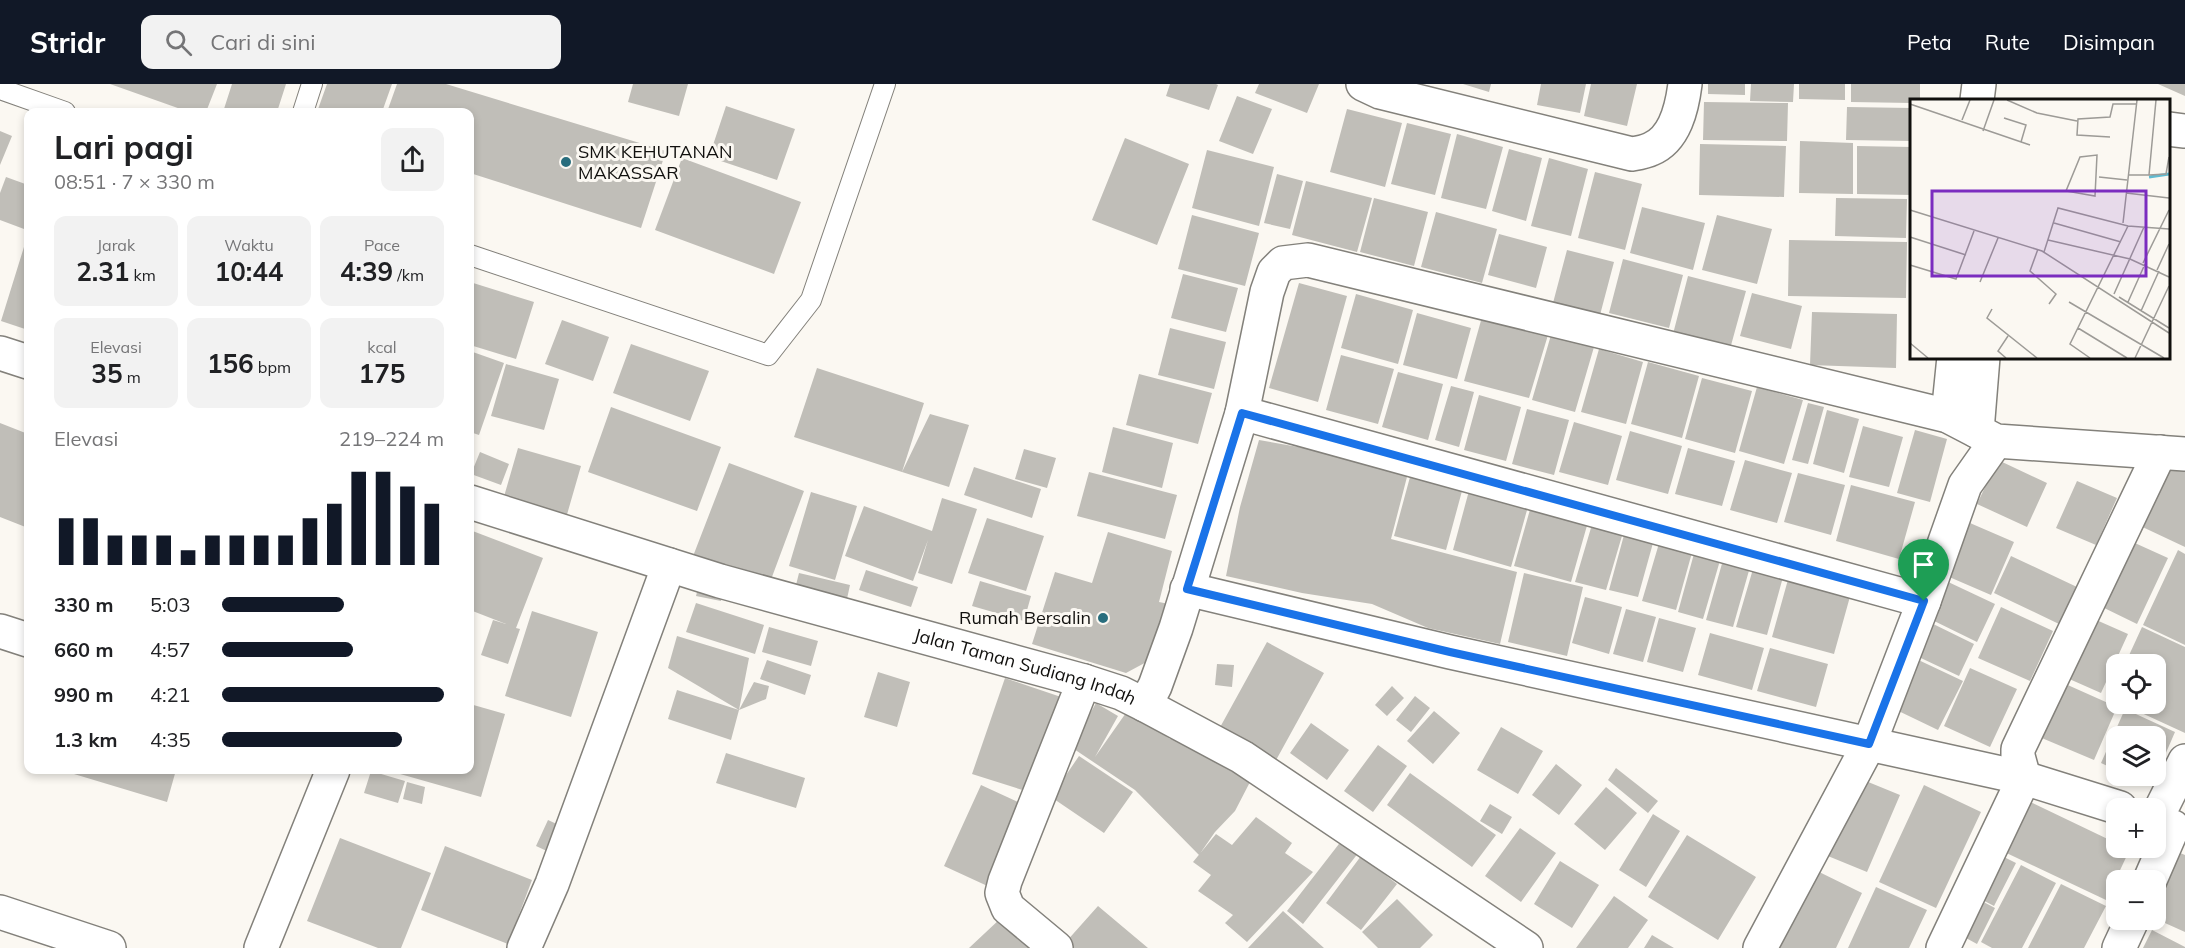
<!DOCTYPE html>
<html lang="id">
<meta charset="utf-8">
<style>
body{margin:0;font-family:Mulish,sans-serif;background:#f2f2f2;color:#202124;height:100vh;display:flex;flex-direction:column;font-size:22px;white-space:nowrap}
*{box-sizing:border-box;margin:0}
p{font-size:20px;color:#757577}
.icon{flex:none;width:33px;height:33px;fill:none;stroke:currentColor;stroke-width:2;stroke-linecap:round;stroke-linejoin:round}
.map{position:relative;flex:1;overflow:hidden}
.panel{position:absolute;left:24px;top:24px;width:450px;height:666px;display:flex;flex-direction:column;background:#fff;border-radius:12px;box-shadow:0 3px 9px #0003}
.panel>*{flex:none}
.tools{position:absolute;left:2106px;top:570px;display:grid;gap:12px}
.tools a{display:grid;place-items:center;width:60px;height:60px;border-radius:12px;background:#fff;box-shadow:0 3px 9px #0003;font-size:30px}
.pin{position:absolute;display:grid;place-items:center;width:51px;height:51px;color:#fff;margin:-62px -26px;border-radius:50% 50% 50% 0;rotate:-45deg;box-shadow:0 0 6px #0007}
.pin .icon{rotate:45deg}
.round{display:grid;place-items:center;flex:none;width:63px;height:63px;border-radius:12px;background:#f2f2f2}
.overview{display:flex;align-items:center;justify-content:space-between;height:102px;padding:0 30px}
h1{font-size:33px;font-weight:700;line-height:45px}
.figures{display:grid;grid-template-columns:repeat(3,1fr);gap:9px;height:102px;padding:6px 30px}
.figures div{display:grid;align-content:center;border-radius:12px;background:#f2f2f2;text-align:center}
.figures b{font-size:26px;font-weight:700}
.figures small{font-size:16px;font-weight:400}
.figures p{font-size:16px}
.chart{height:168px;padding:12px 30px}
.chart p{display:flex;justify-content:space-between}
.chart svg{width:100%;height:108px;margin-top:6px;stroke:#111827;stroke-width:6}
ul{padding:0 30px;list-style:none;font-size:20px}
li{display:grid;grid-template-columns:96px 72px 1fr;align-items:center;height:45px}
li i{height:15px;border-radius:8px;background:#111827}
header{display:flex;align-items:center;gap:36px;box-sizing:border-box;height:84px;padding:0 30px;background:#111827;color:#fff}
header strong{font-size:28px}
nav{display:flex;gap:33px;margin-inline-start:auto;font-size:21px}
.search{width:420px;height:54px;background:#f2f2f2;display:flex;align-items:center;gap:15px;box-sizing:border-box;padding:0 21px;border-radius:12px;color:#757577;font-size:22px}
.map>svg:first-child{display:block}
.building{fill:#c0beb8}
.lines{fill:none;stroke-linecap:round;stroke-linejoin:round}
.lane-casing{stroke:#83817b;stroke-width:22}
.street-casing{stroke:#83817b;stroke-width:36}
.lane{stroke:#fff;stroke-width:20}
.street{stroke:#fff;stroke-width:33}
.route-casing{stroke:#fff;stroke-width:12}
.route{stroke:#1a73e8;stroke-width:8}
.poi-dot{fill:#286d7d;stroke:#fbf8f2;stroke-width:2}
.labels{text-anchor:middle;stroke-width:6;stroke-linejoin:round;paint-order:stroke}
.poi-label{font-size:18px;fill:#11100e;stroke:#fbf8f2;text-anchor:start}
.street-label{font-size:18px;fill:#11100e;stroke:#fbf8f2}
.inset-river{fill:none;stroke:#60bbd1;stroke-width:3}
.inset-road{fill:none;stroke:#9d9b97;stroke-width:1.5}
.view{fill:#7b2cbf;fill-opacity:0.15;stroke:#7b2cbf;stroke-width:3}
.inset-edge{fill:none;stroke:#11100e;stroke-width:3}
</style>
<header>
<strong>Stridr</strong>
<div class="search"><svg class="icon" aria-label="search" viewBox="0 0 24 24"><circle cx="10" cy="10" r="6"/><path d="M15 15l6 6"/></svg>Cari di sini</div>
<nav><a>Peta</a><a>Rute</a><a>Disimpan</a></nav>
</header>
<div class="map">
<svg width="2185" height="864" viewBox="0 0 2185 864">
<rect width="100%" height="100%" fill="#fbf8f2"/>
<path class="building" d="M110 0H217L206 28H189Z
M232 0H286L277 28H223Z
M327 0H392L382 28H317Z
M397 0H446L666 67 641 144 470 89V28H387Z
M633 0H688L679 32 628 18Z
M1170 0H1216L1218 1 1209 26 1166 12Z
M1259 0H1319L1307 29 1255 9Z
M1463 0H1491L1489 8Z
M1541 0H1586L1580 29 1537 21Z
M1591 0H1637L1627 42 1584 32Z
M1708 0H1745V11L1708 10Z
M1751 0H1794L1793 18 1750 17Z
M1799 0H1845V16L1799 15Z
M1851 0H1920V16H1912V19L1851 18Z
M2158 0H2185V12Z
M1237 12 1272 25 1253 70 1219 57Z
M1704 18 1788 19 1787 57 1703 56Z
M726 22 795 45 777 96 709 73Z
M1847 23 1912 24V57L1846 56Z
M1347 25 1402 39 1385 103 1330 88Z
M1407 39 1451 50 1435 111 1391 100Z
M0 47 12 52 0 81Z
M1457 50 1503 63 1486 125 1441 114Z
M1125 54 1189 80 1157 161 1092 136Z
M1800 57 1853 59V110L1799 109Z
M1700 60 1786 62 1784 113 1699 111Z
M1857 62 1912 63V111L1857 110Z
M1509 65 1542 74 1526 137 1492 127Z
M1207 66 1274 83 1259 142 1192 124Z
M682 74 801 118 774 190 655 146Z
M1549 74 1588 85 1571 152 1531 142Z
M1595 88 1642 100 1625 166 1578 154Z
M1277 90 1303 97 1290 145 1264 139Z
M6 93 28 101V132L24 145 0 136V109Z
M1306 97 1372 114 1357 168 1292 151Z
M1374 114 1428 128 1414 182 1360 168Z
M1836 114 1907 115 1906 154 1835 152Z
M1642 123 1705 139 1693 186 1630 169Z
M1436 128 1497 145 1482 199 1421 183Z
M1192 131 1259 149 1245 202 1178 185Z
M1717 131 1772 145 1757 200 1702 186Z
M28 150V246L1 237Z
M1499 150 1547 163 1536 204 1488 191Z
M1789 156 1907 158 1906 214 1788 212Z
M1567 166 1614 178 1600 231 1553 219Z
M1623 175 1683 191 1669 244 1609 229Z
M1183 190 1238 204 1226 248 1171 234Z
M1688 192 1746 207 1730 265 1673 250Z
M470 198 534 218 516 275 470 261Z
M1299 199 1347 212 1318 318 1269 304Z
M1752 209 1802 222 1791 265 1740 252Z
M1356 210 1413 226 1398 280 1341 264Z
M1812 228 1897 230 1896 284 1810 281Z
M1417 229 1471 244 1457 295 1403 281Z
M1482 233 1548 251 1529 314 1464 297Z
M562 236 609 253 593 297 545 280Z
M1170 244 1226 258 1214 305 1158 291Z
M1551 251 1594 263 1575 328 1532 316Z
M631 260 709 287 690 337 613 309Z
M1599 265 1643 278 1626 340 1581 328Z
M470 267 504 279 479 351 470 348Z
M1341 271 1394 285 1378 340 1326 326Z
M1648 278 1699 292 1682 354 1631 340Z
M506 280 559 295 544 346 491 332Z
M817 284 924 319 902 388 794 353Z
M1398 288 1443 300 1428 356 1382 343Z
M1139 290 1212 309 1198 360 1126 341Z
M1702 294 1752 307 1735 369 1685 355Z
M1451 302 1474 308 1459 363 1435 356Z
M1757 303 1803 316 1784 380 1739 367Z
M1479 311 1521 323 1506 377 1464 366Z
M1808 319 1824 323 1808 380 1792 376Z
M611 323 721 363 697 427 588 388Z
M1527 325 1569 336 1554 391 1512 380Z
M1827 326 1859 335 1844 389 1813 380Z
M930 330 969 341 949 403 902 388Z
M1574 338 1622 352 1608 401 1559 388Z
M0 339 28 350V444L0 433Z
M1863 342 1903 353 1889 403 1849 393Z
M1113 343 1173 359 1162 404 1102 388Z
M1915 346 1947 355 1930 418 1897 409Z
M1630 347 1682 362 1668 410 1616 396Z
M1259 356 1338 370 1408 389 1391 455 1517 488 1500 560 1428 544 1372 520 1302 509 1226 492 1240 423Z
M518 364 581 382 566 434 503 416Z
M1688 364 1735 377 1722 422 1675 410Z
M1024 365 1056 374 1047 404 1015 395Z
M480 368 509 380 501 401 471 390Z
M1745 376 1792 389 1777 439 1730 426Z
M1998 376 2047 399 2027 443 1977 420Z
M2163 377 2185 387V463L2134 439Z
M729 379 804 407 766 509 690 480Z
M974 383 1041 405 1032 434 964 411Z
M1089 388 1177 411 1165 455 1077 432Z
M1798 389 1845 401 1831 451 1784 438Z
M1410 393 1462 407 1446 466 1394 452Z
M2077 397 2117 414 2096 461 2056 444Z
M1851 401 1915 418 1899 475 1836 457Z
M1470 403 1529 419 1511 483 1453 466Z
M811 408 857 422 835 496 789 482Z
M942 414 977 425 952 500 918 489 928 456 913 497 845 472 864 422 932 447Z
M1531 422 1588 438 1571 498 1514 482Z
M987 434 1044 452 1026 507 968 489Z
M1963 436 2014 458 1991 511 1940 489Z
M1593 437 1624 445 1606 506 1575 498Z
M470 446 543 474 516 544 520 545 508 580 481 571 493 536 506 540 470 526Z
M1108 448 1172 467 1159 518 1169 520 1152 575 1126 589 1032 560 1055 488 1092 499Z
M1624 451 1653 459 1638 513 1609 506Z
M2126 455 2168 474 2137 540 2096 520Z
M1660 456 1693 465 1676 526 1642 517Z
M1695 466 1721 473 1703 535 1678 528Z
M2178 466 2185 470V561L2143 541Z
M2011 472 2077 503 2059 540 1994 509Z
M1723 476 1750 483 1733 543 1706 536Z
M1753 485 1783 493 1767 551 1736 543Z
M866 486 918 503 911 523 859 506Z
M799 489 850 501 845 524 793 513Z
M1524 489 1583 503 1567 572 1508 558Z
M1789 492 1851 509 1834 570 1772 553Z
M1944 496 1995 520 1977 558 1926 533Z
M980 497 1031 512 1024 537 972 522Z
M699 500 723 506 721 517 696 512Z
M1585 513 1622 523 1609 570 1572 559Z
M696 519 764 541 755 570 686 548Z
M2001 523 2053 547 2030 597 1978 574Z
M1626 525 1656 533 1643 578 1613 570Z
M532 527 598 548 571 633 505 612Z
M2085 531 2128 550 2101 609 2058 590Z
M1659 534 1696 544 1683 588 1647 578Z
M1921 534 1974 560 1959 592 1906 567Z
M769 543 818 557 811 582 762 568Z
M2142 543 2185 563V649L2122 620H2156V580H2125Z
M1710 549 1764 564 1752 606 1698 591Z
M677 552 749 574 739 626 754 598 769 602 766 615 739 626 731 656 668 635 677 606 739 626 668 584Z
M1267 558 1324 589 1275 678 1218 647Z
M1770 564 1828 580 1816 623 1757 607Z
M1910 572 1963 597 1938 646 1886 621Z
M767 576 811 591 805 611 760 595Z
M1217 580 1234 581 1232 603 1215 601Z
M1970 584 2017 605 1990 663 1944 642Z
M878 588 910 598 897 643 864 633Z
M1005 594 1064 614 1032 709 972 690Z
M2061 598 2117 623 2094 676 2037 652Z
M2116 598V617L2109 614Z
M1392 602 1404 614 1387 632 1375 621Z
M1415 612 1430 624 1411 648 1396 636Z
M1096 619 1118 632 1095 673 1128 626 1170 655 1176 654 1250 698 1235 727 1215 748 1199 771 1135 706 1071 663Z
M470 620 505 630 481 713 386 686H470Z
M2125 625 2175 648 2152 701 2130 692H2156V652H2116V686L2101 679Z
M1434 627 1460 649 1433 680 1407 657Z
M1311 639 1349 666 1327 696 1290 669Z
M1501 643 1543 667 1518 710 1477 686Z
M1378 661 1407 682 1373 728 1344 707Z
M726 669 805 694 796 724 716 699Z
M1079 672 1133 708 1104 749 1051 713Z
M1556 680 1582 701 1559 731 1532 711Z
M1616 684 1658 717 1648 729 1608 696Z
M65 686H176L167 718 64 687Z
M371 687 405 697 398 719 364 709Z
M1410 689 1496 751 1472 783 1387 721Z
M1856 693 1900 711 1867 788 1823 770Z
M407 698 425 703 422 720 403 715Z
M981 701 1031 724 994 805 944 782Z
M1924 701 1981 728 1936 824 1879 798Z
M1606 703 1637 729 1605 766 1574 740Z
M2022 714 2116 759V764L2130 765 2106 816 1998 765Z
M1490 720 1512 733 1502 750 1480 737Z
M1653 730 1680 747 1646 803 1619 786Z
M1256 733 1292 759 1285 769 1313 788 1247 858 1225 839 1233 831 1198 807 1211 791 1193 778 1216 750 1232 761Z
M548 736 561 742 549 768 536 762Z
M1520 744 1556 769 1521 818 1485 792Z
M1687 751 1756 793 1718 856 1648 813Z
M340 754 431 789 401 864H378L307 837Z
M1342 756 1359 768 1303 840 1287 827Z
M445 762 532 796 508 860 421 826Z
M2168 764 2185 771V848L2156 835V796Z
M1994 768 2016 779 1994 822 1973 811Z
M1361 772 1397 800 1361 846 1326 819Z
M1560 777 1599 801 1572 844 1534 820Z
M2021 781 2056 799 2022 864H1992L1981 858Z
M1809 783 1862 809 1836 864H1771Z
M2061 800 2106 822 2084 864H2028Z
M1876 803 1927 826 1909 864H1848Z
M1614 812 1648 836 1628 864H1576Z
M1974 813 1995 824 1977 860 1955 848Z
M1397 815 1433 851 1420 864H1378L1362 848Z
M1098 822 1148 864H1071L1065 859Z
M1283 827 1324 864H1248Z
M1001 834 1029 864H969Z
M2152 846 2185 863V864H2143Z
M1652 851 1674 864H1644Z"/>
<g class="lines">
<g class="lane-casing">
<path id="lane" d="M0 5 65 28
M303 28 312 0
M470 171 768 271 811 216 885 0"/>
</g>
<g class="street-casing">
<g id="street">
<path d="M1363 0 1380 8 1632 70C1638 69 1645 68 1651 65 1675 55 1682 24 1685 0"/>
<path d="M1977 16 1979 0"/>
<path d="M2168 45 2185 47"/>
<path d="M0 269 28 278"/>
<path d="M1242 329 1924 517"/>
<path d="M1948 332 1954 273"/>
<path d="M1977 347 1983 273"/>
<path id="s1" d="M470 418 720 497 1084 597 1121 609 1145 621 1242 673 1526 864"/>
<path d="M1187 505 1450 568 2024 694 2120 724"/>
<path d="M0 547 28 556"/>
<path d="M1145 621 1155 602 1176 544 1242 329 1267 208 1274 188 1283 179 1308 176 1948 332 1996 357 2185 370"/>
<path d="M2156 735 2185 677"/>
<path d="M2150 796 2173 743"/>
<path d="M0 828 109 864"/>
<path d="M261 864 333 686"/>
<path d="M524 864 552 800 669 481"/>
<path d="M1056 864 1008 824 1002 809 1005 797 1084 597"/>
<path d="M1760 864 1869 660 1924 517 1965 401 1996 357"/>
<path d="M1943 864 2024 694 2018 672V665L2160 368"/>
<path d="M2119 864 2132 836"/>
</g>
</g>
<use href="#lane" class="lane"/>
<use href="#street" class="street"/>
</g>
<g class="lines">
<g class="route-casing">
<path id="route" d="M1242 329 1924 517 1869 660 1450 568 1187 505Z"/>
</g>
<use href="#route" class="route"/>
</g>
<g class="poi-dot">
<circle cx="566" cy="78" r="6"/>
<circle cx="1103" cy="534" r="6"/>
</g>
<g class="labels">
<g class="poi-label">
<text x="578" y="74">SMK KEHUTANAN<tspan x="578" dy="21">MAKASSAR</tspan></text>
<text x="1091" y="540" text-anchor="end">Rumah Bersalin</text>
</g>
<g class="street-label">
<text dy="6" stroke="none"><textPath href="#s1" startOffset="579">Jalan Taman Sudiang Indah</textPath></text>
</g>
</g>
<g transform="translate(1910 15)">
<rect width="260" height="260" fill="#fbf8f2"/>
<path class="inset-river" d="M239 78 259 75"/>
<path class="inset-road" d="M97 1 127 14 167 22M0 5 120 46M94 19 116 26 111 43M52 21 60 1M73 32 84 1M200 38 167 36 168 20 200 18 203 5H227M187 56 185 97 156 92 170 58ZM218 76H239L246 1M239 76 256 75 259 58M189 78 217 81M216 94 259 99M0 111 132 152 259 234M144 124 211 143M213 124 227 1M0 138 56 156M138 141 220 160 259 178M128 150 120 172 146 195 139 205M134 153 148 109 218 127 259 130M233 164 259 111M0 166 46 180 64 132M247 171 259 145M70 183 88 139M204 195 234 128M209 198 259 229M159 203 254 259M218 203 235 165M82 210 77 219 127 259M231 212 249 172M168 229 217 259M0 244 18 259M96 259 88 252 98 237M180 259 160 245 218 127M225 259 259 187"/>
<path class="view" d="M22 92H236V177H22Z"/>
<rect width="260" height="260" class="inset-edge"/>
</g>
</svg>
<div class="tools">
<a><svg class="icon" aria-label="locate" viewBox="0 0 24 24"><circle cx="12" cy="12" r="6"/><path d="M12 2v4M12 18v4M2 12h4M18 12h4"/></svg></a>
<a><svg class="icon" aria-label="layers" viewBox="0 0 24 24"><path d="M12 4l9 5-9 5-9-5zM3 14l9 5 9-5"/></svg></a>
<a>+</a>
<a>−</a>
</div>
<div class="pin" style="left:1924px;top:517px;background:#1e9e55"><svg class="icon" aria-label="arrive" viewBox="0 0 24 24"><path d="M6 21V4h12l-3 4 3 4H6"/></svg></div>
<section class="panel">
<div class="overview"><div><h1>Lari pagi</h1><p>08:51 · 7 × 330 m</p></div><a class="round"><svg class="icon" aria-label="share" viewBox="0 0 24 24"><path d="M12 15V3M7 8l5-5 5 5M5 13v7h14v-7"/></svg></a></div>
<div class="figures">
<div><p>Jarak</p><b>2.31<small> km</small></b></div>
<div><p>Waktu</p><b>10:44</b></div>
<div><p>Pace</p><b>4:39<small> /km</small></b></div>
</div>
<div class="figures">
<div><p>Elevasi</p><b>35<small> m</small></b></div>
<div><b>156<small> bpm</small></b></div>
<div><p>kcal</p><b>175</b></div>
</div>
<div class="chart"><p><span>Elevasi</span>219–224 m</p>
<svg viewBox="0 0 160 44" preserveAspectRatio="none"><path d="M5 44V25M15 44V25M25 44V32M35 44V32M45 44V32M55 44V38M65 44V32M75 44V32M85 44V32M95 44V32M105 44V25M115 44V19M125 44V6M135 44V6M145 44V12M155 44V19"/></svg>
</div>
<ul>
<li><b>330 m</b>5:03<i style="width:55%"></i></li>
<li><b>660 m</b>4:57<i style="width:59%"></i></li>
<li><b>990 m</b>4:21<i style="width:100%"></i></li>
<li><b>1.3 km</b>4:35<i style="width:81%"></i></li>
</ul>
</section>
</div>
